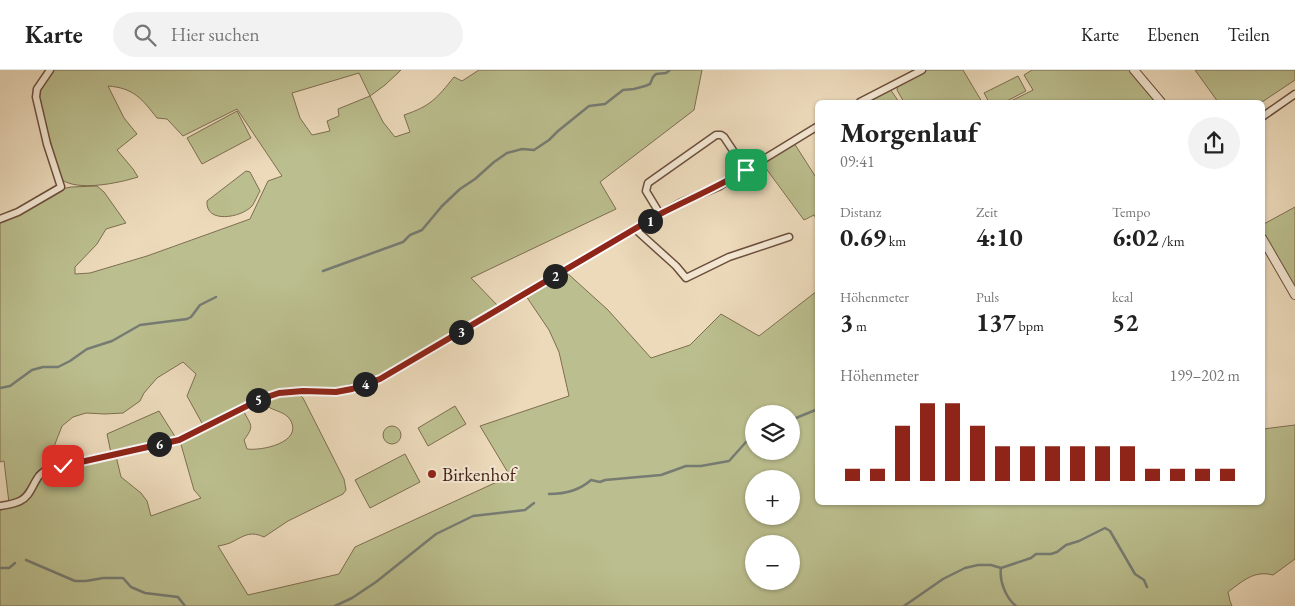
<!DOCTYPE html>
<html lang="de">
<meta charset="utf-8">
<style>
body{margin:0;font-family:"EB Garamond",serif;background:#f2f2f2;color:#222;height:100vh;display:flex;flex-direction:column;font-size:19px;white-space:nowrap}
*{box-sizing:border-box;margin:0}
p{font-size:16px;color:#767676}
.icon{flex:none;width:28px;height:28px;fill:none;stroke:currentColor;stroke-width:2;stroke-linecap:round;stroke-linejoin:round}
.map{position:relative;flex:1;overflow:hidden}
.panel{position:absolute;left:815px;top:30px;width:450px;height:405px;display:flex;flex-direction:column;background:#fff;border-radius:8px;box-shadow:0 1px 4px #0004}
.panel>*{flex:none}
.buttons{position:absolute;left:745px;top:335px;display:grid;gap:10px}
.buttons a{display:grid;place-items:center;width:55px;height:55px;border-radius:50%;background:#fff;box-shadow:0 1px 4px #0004;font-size:25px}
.pin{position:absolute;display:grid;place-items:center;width:42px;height:42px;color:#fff;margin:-21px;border-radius:10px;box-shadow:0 2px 8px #0006}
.km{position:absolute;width:25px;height:25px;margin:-12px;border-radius:50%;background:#222;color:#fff;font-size:14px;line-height:25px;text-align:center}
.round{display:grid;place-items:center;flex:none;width:52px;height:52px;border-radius:26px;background:#f2f2f2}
.overview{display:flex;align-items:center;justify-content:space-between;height:85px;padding:0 25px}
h1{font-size:28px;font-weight:700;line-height:38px}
.figures{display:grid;grid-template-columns:repeat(3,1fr);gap:8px;height:85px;padding:5px 25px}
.figures div{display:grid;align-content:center}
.figures b{font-size:25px;font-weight:700}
.figures small{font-size:14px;font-weight:400}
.figures p{font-size:14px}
.chart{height:140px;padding:10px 25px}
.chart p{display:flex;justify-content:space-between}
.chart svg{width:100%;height:90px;margin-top:5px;stroke:#8f2418;stroke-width:6}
header{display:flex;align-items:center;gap:30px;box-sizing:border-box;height:70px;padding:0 25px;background:#fff;border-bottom:1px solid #e0e0e0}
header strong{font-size:24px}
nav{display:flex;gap:28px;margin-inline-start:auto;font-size:18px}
.search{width:350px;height:45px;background:#f2f2f2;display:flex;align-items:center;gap:12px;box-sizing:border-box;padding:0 18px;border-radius:28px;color:#767676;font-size:19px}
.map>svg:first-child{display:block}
.green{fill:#bbbe8e;stroke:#7e6e50;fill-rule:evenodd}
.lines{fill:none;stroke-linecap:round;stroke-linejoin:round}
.stream{stroke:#767c73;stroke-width:2.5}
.minor-casing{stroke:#6c4e3c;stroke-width:9}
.tertiary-casing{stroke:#6c4e3c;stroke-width:10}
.minor{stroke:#f3e7d3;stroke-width:6}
.tertiary{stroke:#f3e7d3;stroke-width:8}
.route-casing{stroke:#fff;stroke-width:10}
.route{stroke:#8f2418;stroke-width:6}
.poi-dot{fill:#8f2418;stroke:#f3e7d3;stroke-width:2}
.labels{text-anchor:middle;stroke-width:4;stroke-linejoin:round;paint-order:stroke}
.poi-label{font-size:19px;fill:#411f12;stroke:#f3e7d3;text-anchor:start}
</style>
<header>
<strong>Karte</strong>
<div class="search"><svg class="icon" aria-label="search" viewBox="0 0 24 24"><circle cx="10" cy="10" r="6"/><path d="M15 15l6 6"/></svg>Hier suchen</div>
<nav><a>Karte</a><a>Ebenen</a><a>Teilen</a></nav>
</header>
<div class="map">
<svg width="1295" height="536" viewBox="0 0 1295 536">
<rect width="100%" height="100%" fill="#ecdabb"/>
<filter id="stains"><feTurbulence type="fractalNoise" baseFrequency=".004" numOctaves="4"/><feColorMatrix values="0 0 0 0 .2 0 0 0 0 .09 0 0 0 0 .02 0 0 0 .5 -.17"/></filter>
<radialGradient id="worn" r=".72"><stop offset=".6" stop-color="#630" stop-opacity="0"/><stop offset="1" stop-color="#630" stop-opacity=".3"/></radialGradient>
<path class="green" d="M52 0H401L385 15 370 26 383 52 395 67 410 62 404 45C431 36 437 28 454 7L462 11 479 0H702L694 40 600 112 616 139 471 208 498 236 379 306 335 319H295L203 355 187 326 196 304 183 292 157 308 144 323 140 331 123 343 105 344 86 343 73 347 62 356 55 374 53 395 43 398 37 402 24 427 9 433 4 391 0 392V146L4 152 62 119 71 117 97 116 104 122 126 153 106 159 97 174 75 197V204L90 203 147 186 250 149 268 111 282 106 237 39 183 66 167 49 157 48C142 29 134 18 108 16L124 48 137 64 117 80 133 99 138 107C119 113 77 122 61 109L38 28V22ZM359 3 370 26 338 39 339 46 327 51 330 61 312 65 300 48 292 23Z
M927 0H963L982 32H904L897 20 898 15Z
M1032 0H1131L1157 32H1009L1033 20 1024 5Z
M1195 0H1295V10L1262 32H1218Z
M1018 6 1026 21 1005 32H989L984 23Z
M890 19 899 32H865Z
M237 41 251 68 202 94 187 68Z
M794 73 817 109V150L814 145 804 150 762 93Z
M246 101 250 102 260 121C257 126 255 132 252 136 241 148 205 154 207 131Z
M1295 137V220L1263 162 1262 155Z
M566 202 608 240 651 288 690 275 721 244 759 266 817 221 818 432H1262L1263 359 1295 355V489L1273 505C1254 500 1243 511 1228 522L1230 531 1232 536H0V437L15 435 46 403 116 386 121 407 141 423 147 431 151 446 201 428 194 420 180 371 243 340C251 356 255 355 244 370L247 379C261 381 302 373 291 351 285 339 268 342 263 331L279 326 299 324 303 328 344 409 346 420 343 424 288 451 264 467C251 461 245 465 234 471 229 474 223 475 218 476L248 525 339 504 355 477 510 406 480 356 569 326 559 282 549 260 526 226ZM754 344H791V381H754ZM754 409H791V446H754ZM754 474H791V511H754Z
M455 336 466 354 428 376 418 358Z
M159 341 176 368 111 383 107 364Z
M383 365a9 9 0 1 1 18 0a9 9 0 1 1-18 0Z
M405 384 420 412 370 438 355 410Z"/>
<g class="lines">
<path class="stream" d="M323 201 403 172 410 165 422 160 442 136 460 119 475 109 494 92 507 83 522 79 534 80 549 70 558 61 589 36 605 34 623 20 634 19 645 16 650 14 653 7 656 4 666 3 670 0
M0 318 10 316 32 300 43 297H58L70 291 87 279 112 271 140 255 187 249 191 247 200 235 216 227
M791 350 818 339
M549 424C564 424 580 420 591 410L600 412 605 410 661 405 686 396H701L729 391 746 372 754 368
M26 490 75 511H86L103 508H123L131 517 145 523 178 527 185 536
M0 498H9L15 493
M1001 498C999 511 1006 528 1016 536
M335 536 352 528 376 512 436 464 473 446 525 440 534 433
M904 536 943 509 965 498 978 495H991L1001 498 1031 488 1036 484H1051L1057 482 1066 475 1079 471 1105 458 1110 461 1135 504 1144 510 1147 517"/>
<g class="minor-casing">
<path id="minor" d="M860 32 922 0
M1262 47 1295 24
M660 144 646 121 648 113 716 65H721L724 67 746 100
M0 149 18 142 61 117 47 74 36 27 37 19 50 0
M635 159 676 196 686 208 729 187 789 167
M0 436C7 435 14 434 20 431 34 425 33 404 49 399L179 370 261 329 279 323 303 321 336 322 352 319 380 309 660 144 680 133 720 116 818 56"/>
</g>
<g class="tertiary-casing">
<path id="tertiary" d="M1134 0 1161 32
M1262 168 1295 225"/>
</g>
<use href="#minor" class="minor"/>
<use href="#tertiary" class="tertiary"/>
</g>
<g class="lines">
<g class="route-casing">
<path id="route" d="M63 396 179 370 261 329 279 323 303 321 336 322 352 319 380 309 660 144C689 129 718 117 746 100"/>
</g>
<use href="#route" class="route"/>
</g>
<circle class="poi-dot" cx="432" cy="404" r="5"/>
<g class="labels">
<g class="poi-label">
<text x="442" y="411">Birkenhof</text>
</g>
</g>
<rect width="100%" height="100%" filter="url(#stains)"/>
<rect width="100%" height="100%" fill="url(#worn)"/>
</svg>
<div class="buttons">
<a><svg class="icon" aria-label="layers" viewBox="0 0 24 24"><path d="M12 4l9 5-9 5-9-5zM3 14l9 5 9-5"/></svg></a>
<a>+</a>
<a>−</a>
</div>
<div class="pin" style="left:746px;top:100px;background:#1e9e55"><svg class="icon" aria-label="arrive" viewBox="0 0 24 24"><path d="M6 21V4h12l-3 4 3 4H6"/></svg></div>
<div class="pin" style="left:63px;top:396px;background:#d93025"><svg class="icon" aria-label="check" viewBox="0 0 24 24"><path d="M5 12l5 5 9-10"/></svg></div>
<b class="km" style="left:650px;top:151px">1</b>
<b class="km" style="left:555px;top:206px">2</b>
<b class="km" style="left:461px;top:262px">3</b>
<b class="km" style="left:365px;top:314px">4</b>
<b class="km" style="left:258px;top:330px">5</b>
<b class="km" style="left:159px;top:374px">6</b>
<section class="panel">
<div class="overview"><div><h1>Morgenlauf</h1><p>09:41</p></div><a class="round"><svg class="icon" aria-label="share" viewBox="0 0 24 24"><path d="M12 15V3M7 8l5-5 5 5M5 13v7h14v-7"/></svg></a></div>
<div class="figures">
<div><p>Distanz</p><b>0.69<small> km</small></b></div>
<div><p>Zeit</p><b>4:10</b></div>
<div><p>Tempo</p><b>6:02<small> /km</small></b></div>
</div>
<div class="figures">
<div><p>Höhenmeter</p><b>3<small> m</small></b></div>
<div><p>Puls</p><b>137<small> bpm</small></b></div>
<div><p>kcal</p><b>52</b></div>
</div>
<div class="chart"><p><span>Höhenmeter</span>199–202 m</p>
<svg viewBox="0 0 160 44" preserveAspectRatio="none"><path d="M5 44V38M15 44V38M25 44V17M35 44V6M45 44V6M55 44V17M65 44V27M75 44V27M85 44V27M95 44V27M105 44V27M115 44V27M125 44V38M135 44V38M145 44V38M155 44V38"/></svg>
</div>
</section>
</div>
